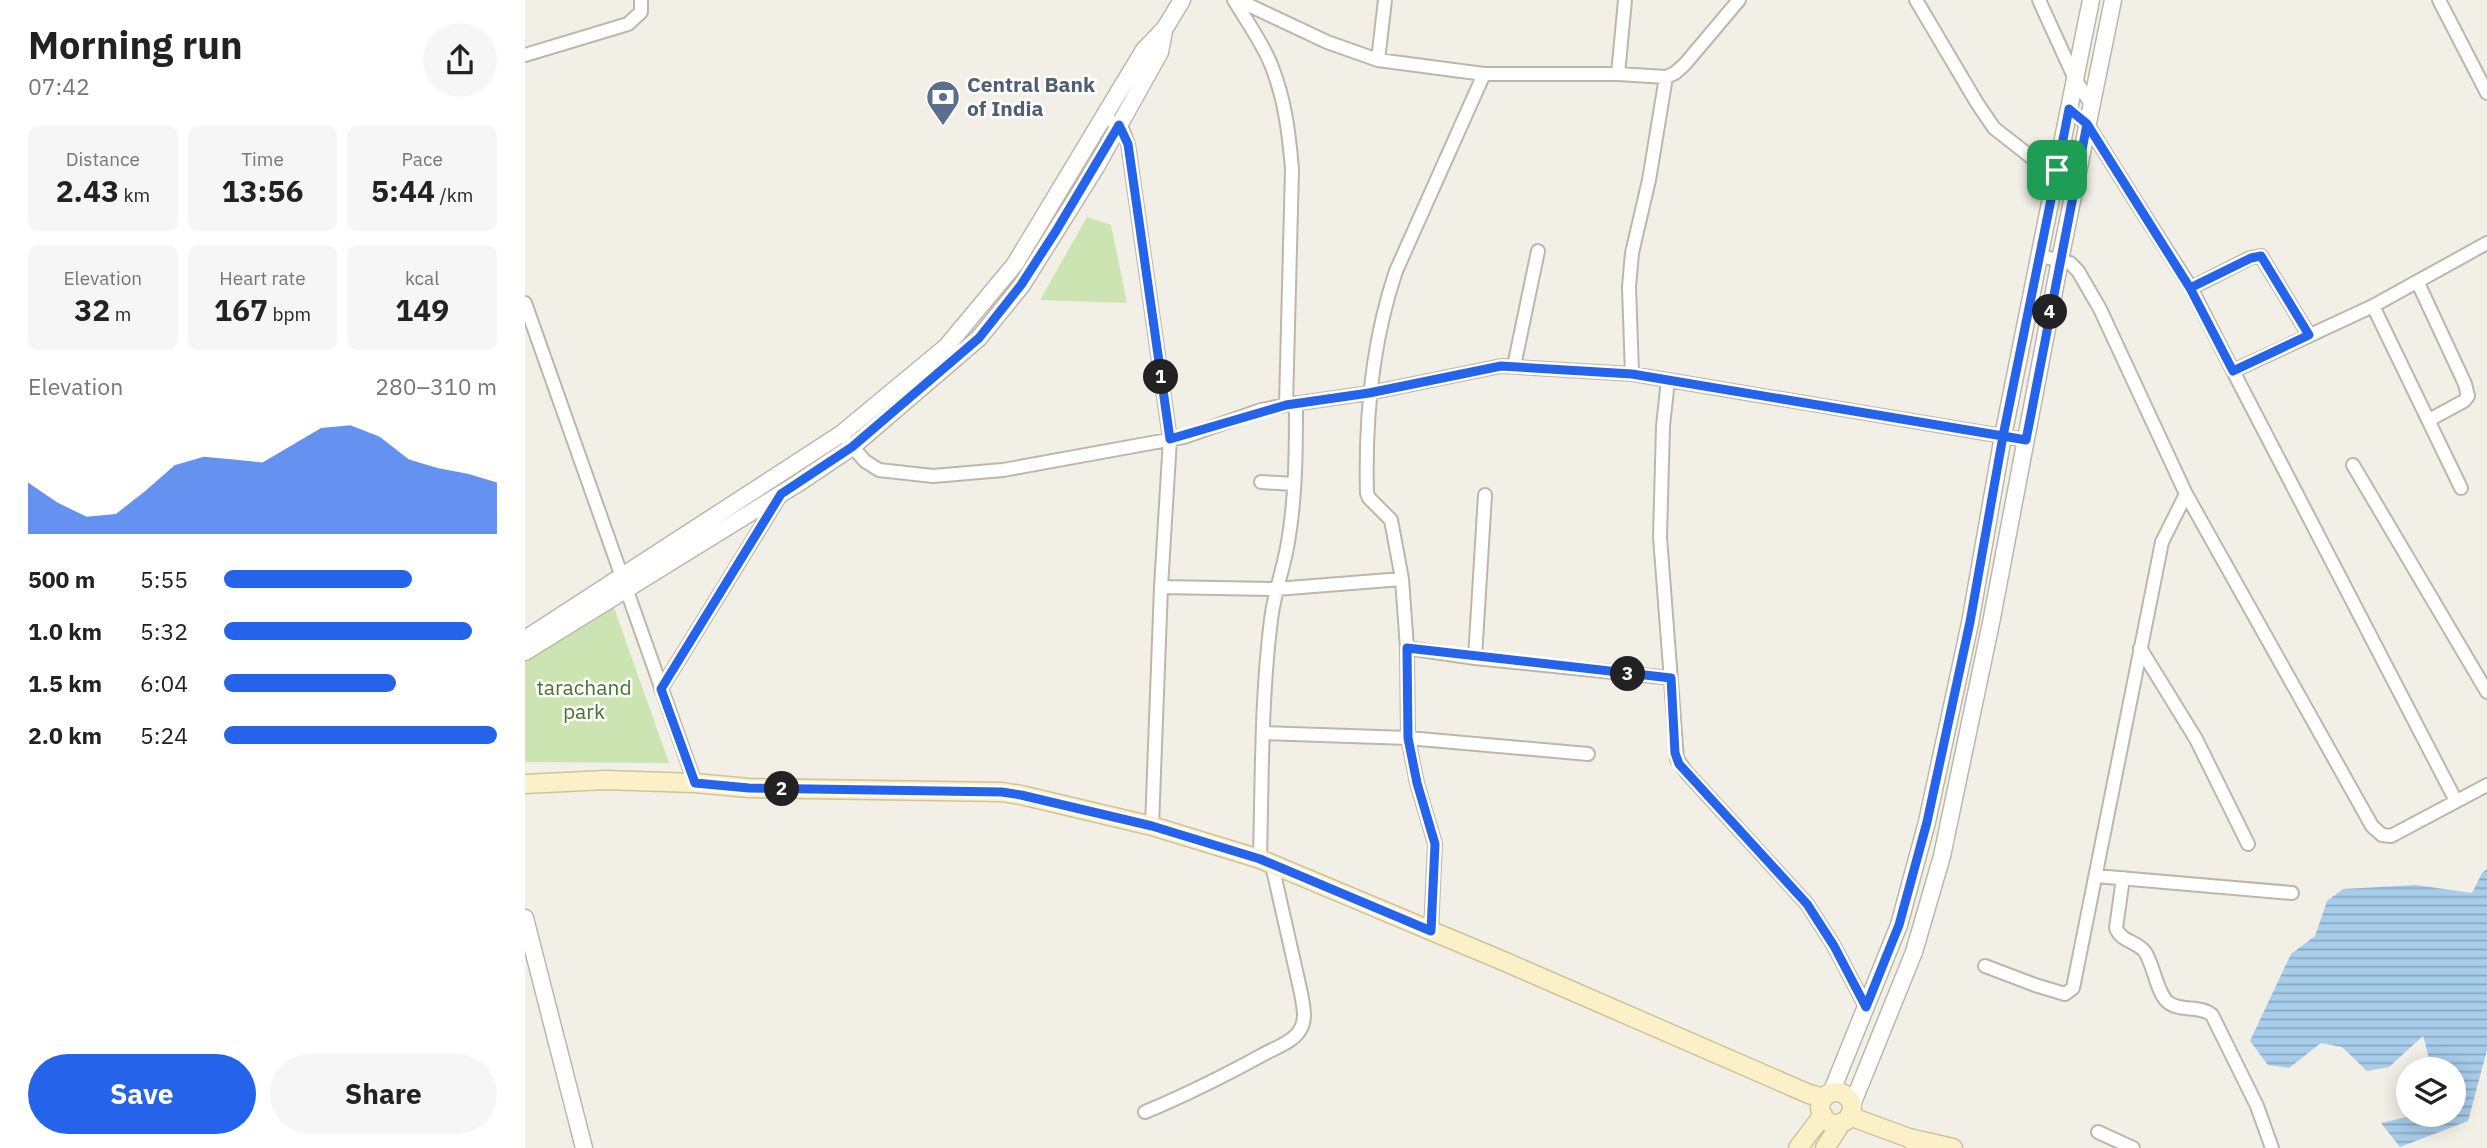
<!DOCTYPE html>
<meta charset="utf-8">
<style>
body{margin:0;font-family:"IBM Plex Sans",sans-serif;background:#f6f6f6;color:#222;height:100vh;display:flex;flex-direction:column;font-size:26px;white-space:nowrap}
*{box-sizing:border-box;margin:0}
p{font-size:23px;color:#767676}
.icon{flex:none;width:38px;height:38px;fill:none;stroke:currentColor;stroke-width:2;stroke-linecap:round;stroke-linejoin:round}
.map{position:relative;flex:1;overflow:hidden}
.drawer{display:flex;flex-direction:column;background:#fff;width:525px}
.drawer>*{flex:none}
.fabs{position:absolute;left:1871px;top:1057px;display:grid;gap:14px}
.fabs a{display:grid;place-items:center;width:70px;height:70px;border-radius:50%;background:#fff;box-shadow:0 4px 18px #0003;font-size:35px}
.pin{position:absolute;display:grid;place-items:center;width:60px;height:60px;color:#fff;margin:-30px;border-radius:14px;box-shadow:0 4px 10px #0006}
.km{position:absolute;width:35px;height:35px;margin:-18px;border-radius:50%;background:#222;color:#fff;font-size:19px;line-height:35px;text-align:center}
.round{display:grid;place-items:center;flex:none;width:74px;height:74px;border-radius:37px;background:#f6f6f6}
.overview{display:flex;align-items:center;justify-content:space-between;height:119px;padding:0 28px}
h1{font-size:38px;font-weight:700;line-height:52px}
.figures{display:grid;grid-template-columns:repeat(3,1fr);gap:10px;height:119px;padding:7px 28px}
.figures div{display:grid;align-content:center;border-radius:10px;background:#f6f6f6;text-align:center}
.figures b{font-size:30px;font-weight:700}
.figures small{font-size:19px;font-weight:400}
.figures p{font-size:19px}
.chart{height:196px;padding:14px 28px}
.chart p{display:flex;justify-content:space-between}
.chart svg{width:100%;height:126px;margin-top:7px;fill:#2563eb;opacity:.7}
.primary-button{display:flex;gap:14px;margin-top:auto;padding:14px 28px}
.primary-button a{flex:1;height:80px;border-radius:42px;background:#2563eb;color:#fff;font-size:28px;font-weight:700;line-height:80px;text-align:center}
.primary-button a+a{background:#f6f6f6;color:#222}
ul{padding:0 28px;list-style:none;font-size:23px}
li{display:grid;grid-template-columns:112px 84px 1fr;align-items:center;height:52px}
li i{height:18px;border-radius:9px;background:#2563eb}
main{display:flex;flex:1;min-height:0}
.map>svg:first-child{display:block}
.park{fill:#cce4b2}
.water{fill:url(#water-rules)}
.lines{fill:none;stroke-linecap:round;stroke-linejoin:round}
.minor-casing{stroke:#bdb7aa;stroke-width:16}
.tertiary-casing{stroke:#bdb7aa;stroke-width:19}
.secondary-casing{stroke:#cfc399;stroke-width:21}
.minor{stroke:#fff;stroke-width:12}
.tertiary{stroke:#fff;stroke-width:16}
.secondary{stroke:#fbf0c8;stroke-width:18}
.route-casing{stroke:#fff;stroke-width:14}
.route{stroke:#2563eb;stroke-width:9}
.labels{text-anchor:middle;stroke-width:5;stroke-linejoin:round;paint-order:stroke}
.service-label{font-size:21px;font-weight:bold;fill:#4e5e75;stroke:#fff;text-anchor:start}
.park-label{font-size:21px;fill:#46732e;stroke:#fff}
</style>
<main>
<section class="drawer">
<div class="overview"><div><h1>Morning run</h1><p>07:42</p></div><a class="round"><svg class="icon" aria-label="share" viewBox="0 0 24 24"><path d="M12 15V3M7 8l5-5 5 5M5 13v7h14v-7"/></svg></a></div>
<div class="figures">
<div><p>Distance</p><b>2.43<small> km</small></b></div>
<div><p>Time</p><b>13:56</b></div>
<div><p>Pace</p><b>5:44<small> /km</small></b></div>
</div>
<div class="figures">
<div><p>Elevation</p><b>32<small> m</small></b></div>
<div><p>Heart rate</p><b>167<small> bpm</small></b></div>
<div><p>kcal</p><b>149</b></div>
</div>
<div class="chart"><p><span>Elevation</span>280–310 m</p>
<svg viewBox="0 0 160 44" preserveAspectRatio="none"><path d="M0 44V26L10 33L20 38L30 37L40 29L50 20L60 17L70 18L80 19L90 13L100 7L110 6L120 10L130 18L140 21L150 23L160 26V44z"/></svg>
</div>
<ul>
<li><b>500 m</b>5:55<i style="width:69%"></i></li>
<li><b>1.0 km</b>5:32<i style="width:91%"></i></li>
<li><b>1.5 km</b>6:04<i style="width:63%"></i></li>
<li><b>2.0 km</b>5:24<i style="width:100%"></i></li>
</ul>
<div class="primary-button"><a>Save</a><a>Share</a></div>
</section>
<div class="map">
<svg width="1962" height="1148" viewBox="0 0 1962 1148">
<defs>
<pattern id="water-rules" width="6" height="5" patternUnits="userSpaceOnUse" patternTransform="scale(1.75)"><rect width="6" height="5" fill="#a7cdeb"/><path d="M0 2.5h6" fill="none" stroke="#8aa8bf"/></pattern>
</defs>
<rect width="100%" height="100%" fill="#f2efe7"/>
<path class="park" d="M562 217 586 225 602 303 515 300Z
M87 602 144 763 0 762V652Z"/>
<path class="water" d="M1962 869V1050L1943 1121 1875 1147 1856 1123 1889 1115H1928L1934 1084 1929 1080 1928 1069C1900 1069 1906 1059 1898 1036L1864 1067 1842 1071 1817 1047 1796 1043 1764 1068 1743 1065 1725 1041 1766 954 1790 936 1802 901 1818 889 1891 885 1947 893 1957 873Z"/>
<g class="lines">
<g class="minor-casing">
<path id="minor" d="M709 0C722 22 738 43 747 67 760 100 764 134 767 169L761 405
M713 0 802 42 853 60 959 74H1093L1141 77 1150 73 1160 64 1214 0
M1391 0 1452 103 1469 128 1511 161 1532 170
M1514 0 1550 79 1566 104
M1914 0 1962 93
M0 55 103 24 116 12V0
M853 60 860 0
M1093 74 1100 0
M1543 109 1562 124 1611 202 1666 288 1708 371
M588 122 598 131 603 144 645 439 636 587 627 826
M1515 256 1545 263 1553 271 1575 309 1661 494 1847 826 1857 835 1866 836 1962 785
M1893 283 1940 384 1943 396 1939 401 1904 420
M1666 288 1725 258 1736 256 1784 335
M0 303 170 783
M1848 306 1936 488
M989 366 1013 251
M1107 374 1104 287 1107 253 1124 180 1141 77
M1143 380 1138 426 1135 537 1152 759 1162 773 1282 904 1309 946 1341 1007
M323 442 340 461 354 470 408 476 478 470 659 437 736 410 761 405 844 393 976 366 1107 374 1501 440
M1828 465 1962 692
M736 482 769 484
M960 495 950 658 1146 678
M636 587 751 589 877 579
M882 648 950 658
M1615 648 1671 739 1723 844
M136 689 255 496
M739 733 883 738 1063 754
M1931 801 1708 371 1848 306 1962 243
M735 859C737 780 736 699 746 620 749 593 759 568 763 542 771 496 771 449 771 403
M1571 876 1767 893
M1598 878 1591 928C1596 942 1612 941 1620 952 1629 965 1632 995 1644 1003 1657 1012 1675 1005 1687 1015L1732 1106 1747 1148
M906 931 910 844 892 783 883 738 882 648 877 579 866 520 844 498 842 493C840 418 847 342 871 271L959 74
M1460 966 1510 985 1540 994 1548 988 1637 542 1661 494
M620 1112C661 1095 699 1076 739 1054 750 1048 768 1042 775 1030 782 1019 778 1006 776 993L747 865
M1573 1132 1608 1148"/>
</g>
<g class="tertiary-casing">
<path id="tertiary" d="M0 639 316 434 421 347 490 264 619 50 640 28 657 0
M0 652 272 484 327 447 454 338 497 285 571 167 635 52 639 31
M0 918 59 1148
M1306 1093 1374 925 1402 822 1445 623 1478 436 1566 0
M1327 1105 1389 952 1417 856 1466 623 1535 260 1588 0"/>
</g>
<g class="secondary-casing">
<path id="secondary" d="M0 784 80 780 170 783 224 788 477 792 496 795 627 826 735 859 983 963 1284 1094 1299 1098
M1295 1108a16 16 0 1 1 32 0a16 16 0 1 1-32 0Z
M1324 1116 1384 1138 1396 1148
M1384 1138 1428 1148
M1273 1148 1298 1115
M1300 1148 1317 1122"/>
</g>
<use href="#minor" class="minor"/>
<use href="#tertiary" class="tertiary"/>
<use href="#secondary" class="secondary"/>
</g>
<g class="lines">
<g class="route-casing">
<path id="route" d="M1532 170 1478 436 1107 374 976 366 844 393 761 405 645 439 603 144 594 125 531 231 496 285 454 338 327 447 256 494 136 689 170 783 224 788 477 792 496 795 627 826 735 859 906 931 910 844 892 783 883 738 882 648 1146 678 1150 753 1154 764 1282 904 1309 946 1341 1007 1374 925 1402 822 1445 622 1478 436 1501 440 1562 124 1665 288 1726 258 1736 256 1784 335 1708 371 1665 288 1611 202 1562 124 1544 109 1532 170"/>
</g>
<use href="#route" class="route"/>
</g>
<defs>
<g id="bank-pin" transform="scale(1.75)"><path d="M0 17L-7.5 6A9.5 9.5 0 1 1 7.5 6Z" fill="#5c6f8a" stroke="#fff"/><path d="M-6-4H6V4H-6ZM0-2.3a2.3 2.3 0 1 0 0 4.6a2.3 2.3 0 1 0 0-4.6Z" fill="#fff"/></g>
</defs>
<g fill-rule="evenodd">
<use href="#bank-pin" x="418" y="97"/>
</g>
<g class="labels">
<g class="service-label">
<text x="442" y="92">Central Bank<tspan x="442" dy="24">of India</tspan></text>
</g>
<g class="park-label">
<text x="59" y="695">tarachand<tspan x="59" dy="24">park</tspan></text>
</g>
</g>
</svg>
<div class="fabs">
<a><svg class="icon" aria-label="layers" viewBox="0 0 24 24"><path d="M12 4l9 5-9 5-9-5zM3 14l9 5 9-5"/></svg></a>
</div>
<div class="pin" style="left:1532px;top:170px;background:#1e9e55"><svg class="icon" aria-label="arrive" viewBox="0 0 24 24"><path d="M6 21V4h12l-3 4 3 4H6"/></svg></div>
<b class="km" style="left:636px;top:377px">1</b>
<b class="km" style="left:257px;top:789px">2</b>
<b class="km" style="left:1103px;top:674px">3</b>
<b class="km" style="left:1525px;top:312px">4</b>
</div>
</main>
